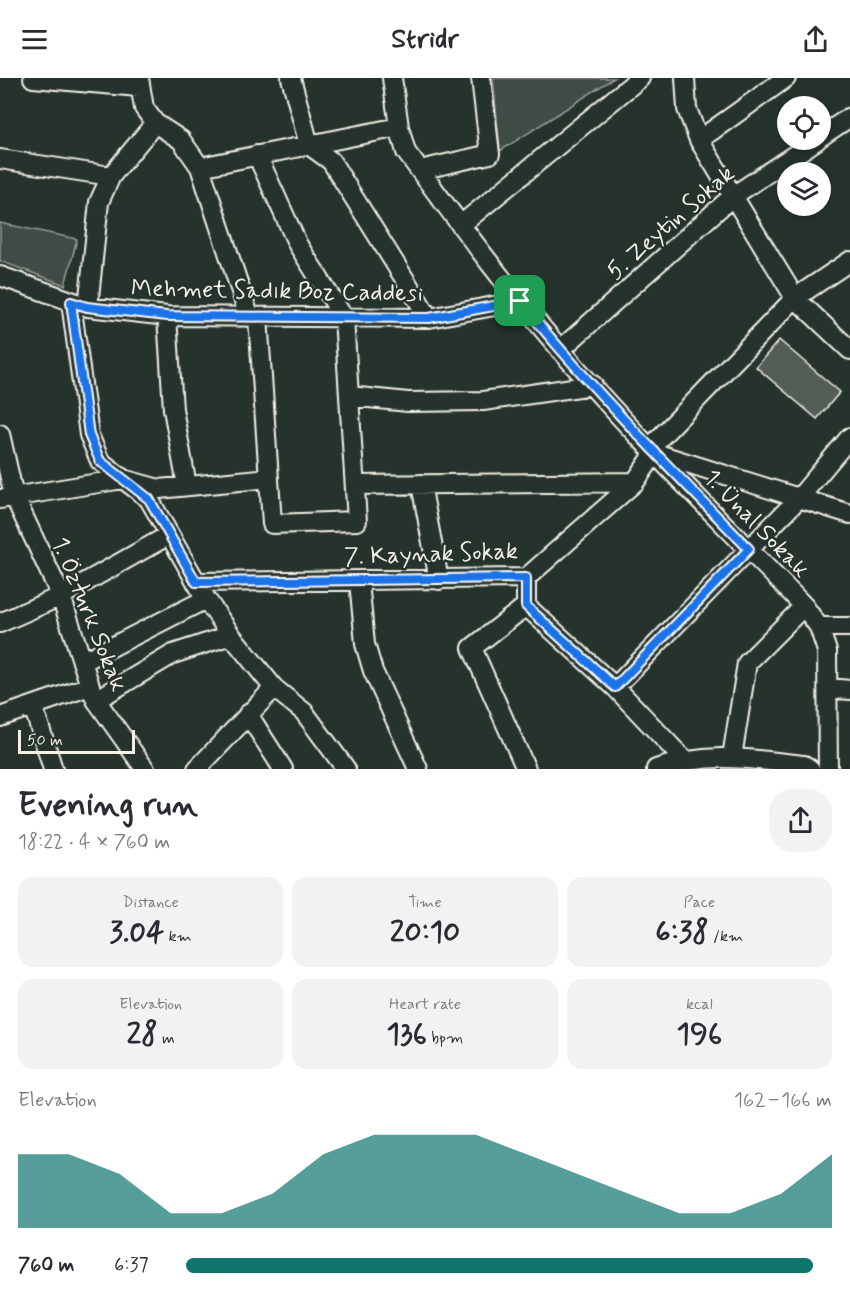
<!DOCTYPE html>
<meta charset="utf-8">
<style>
body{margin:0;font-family:Mynerve,sans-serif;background:#f2f2f3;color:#2b2b33;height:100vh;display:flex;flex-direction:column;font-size:22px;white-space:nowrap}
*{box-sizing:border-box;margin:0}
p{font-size:20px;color:#7c7c81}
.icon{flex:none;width:33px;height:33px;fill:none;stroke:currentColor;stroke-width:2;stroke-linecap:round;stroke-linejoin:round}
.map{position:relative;height:691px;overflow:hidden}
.side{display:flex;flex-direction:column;background:#fff;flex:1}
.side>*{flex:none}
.fabs{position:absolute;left:777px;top:18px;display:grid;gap:12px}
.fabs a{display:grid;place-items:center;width:54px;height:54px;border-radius:50%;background:#fff;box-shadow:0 3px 15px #0003;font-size:30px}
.scale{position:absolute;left:18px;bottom:15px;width:117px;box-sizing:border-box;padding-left:6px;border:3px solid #f4f1e8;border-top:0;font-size:16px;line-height:21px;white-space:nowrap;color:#f4f1e8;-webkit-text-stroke:4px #26332d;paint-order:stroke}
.pin{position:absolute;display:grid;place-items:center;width:51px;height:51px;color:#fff;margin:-26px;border-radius:12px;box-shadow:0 3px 9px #0006}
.round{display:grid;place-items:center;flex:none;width:63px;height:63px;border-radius:24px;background:#f2f2f3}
.head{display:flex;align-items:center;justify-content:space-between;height:102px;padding:0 18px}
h1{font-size:33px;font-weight:700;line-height:45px}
.metrics{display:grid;grid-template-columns:repeat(3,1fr);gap:9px;height:102px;padding:6px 18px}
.metrics div{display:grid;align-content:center;border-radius:15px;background:#f2f2f3;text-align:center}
.metrics b{font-size:30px;font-weight:700}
.metrics small{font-size:16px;font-weight:400}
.metrics p{font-size:16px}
.chart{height:168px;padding:12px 18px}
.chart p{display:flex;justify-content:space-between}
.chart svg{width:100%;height:108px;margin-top:6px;fill:#0f766e;opacity:.7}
ul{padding:0 18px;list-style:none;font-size:20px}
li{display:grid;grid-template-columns:96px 72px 1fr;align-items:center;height:45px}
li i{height:15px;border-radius:8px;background:#0f766e}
header{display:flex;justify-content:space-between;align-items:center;height:78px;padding:0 18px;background:#fff;font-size:27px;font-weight:700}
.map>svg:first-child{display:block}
.green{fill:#414b45;stroke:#9a9e96;stroke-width:1.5}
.building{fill:#525c55;stroke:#f4f1e8;stroke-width:1.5}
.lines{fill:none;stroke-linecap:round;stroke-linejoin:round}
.minor-casing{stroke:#f4f1e8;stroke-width:22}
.minor{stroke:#26332d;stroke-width:18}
.route-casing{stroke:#fff;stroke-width:12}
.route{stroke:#1a73e8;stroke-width:8}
.labels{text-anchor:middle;stroke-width:5;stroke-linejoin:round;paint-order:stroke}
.street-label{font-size:24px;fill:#f4f1e8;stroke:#26332d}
</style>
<header><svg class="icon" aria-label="menu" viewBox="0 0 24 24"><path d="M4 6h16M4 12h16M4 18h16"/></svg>Stridr<svg class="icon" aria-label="share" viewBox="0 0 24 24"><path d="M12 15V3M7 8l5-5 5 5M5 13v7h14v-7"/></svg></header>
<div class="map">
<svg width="850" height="691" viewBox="0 0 850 691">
<rect width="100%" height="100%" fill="#26332d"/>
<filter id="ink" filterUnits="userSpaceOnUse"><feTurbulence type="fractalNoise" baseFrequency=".0167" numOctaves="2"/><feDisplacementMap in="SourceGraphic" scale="12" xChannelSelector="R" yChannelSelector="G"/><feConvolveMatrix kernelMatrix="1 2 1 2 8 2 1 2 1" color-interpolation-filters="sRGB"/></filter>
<g filter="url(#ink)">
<path class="green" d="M493 0H614L500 73Z
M0 145 77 161 65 207 0 183Z"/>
<path class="building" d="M779 262 840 314 817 341 756 289Z"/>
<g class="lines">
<g class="minor-casing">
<path id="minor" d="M33 0 139 9
M139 0 144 30 155 45 181 62 200 89 249 238
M291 0 309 67 331 83 429 240
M392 0 399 49 406 74C456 141 506 209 560 271 636 361 722 443 804 528L819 549 827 573 828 691
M685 0 687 31 699 62 795 220 850 272
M820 59 850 39
M699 62 786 0
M257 77 298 167 344 240 357 443 272 446 258 239
M0 81 111 98
M200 89 399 49
M420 92 490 76 481 0
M462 146 640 0
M0 198 88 229 167 238 429 240 521 223
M71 224 89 357 100 383 149 421 206 521 231 557 274 610 304 634 346 691
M88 229 99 124 111 98 155 45
M167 238 173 331 187 408
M560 272 733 118 817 62
M349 318 408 324 483 323 593 307
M0 356 14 418 61 518 90 608 96 622 145 691
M650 370 795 220 850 183
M421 406 439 502
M355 407 635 404
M0 421 123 401 159 411 269 400
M526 500V528L615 609 684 682
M359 503 365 566 373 593 418 691
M196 504 526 500 635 404 655 375 850 436
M526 528 472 570 526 691
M0 545 61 518 169 457
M819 549H850
M82 584 206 521
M615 609 799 420 850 359
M828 610 850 612
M96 622 173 576 231 557
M33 628 53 691
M248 636 283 691
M0 639 90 608
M732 679 747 585 804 528
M197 691 274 610
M656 691C710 673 748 681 804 687L810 691"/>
</g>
<use href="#minor" class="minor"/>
</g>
</g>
<g class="lines" filter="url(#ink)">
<g class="route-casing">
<path id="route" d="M520 223C591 311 670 390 749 471L615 609 526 528V500L196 504 149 421 100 383 89 357 71 224 87 229 167 238 429 240Z"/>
</g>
<use href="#route" class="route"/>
</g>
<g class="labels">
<g class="street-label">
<text transform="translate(670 144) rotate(-41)" y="8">5. Zeytin Sokak</text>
<text transform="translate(277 212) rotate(1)" y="8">Mehmet Sadık Boz Caddesi</text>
<text transform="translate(757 445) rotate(46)" y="8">1. Ünal Sokak</text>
<text transform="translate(431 475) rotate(-2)" y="8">7. Kaynak Sokak</text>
<text transform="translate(90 536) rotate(68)" y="8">1. Özturk Sokak</text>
</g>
</g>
</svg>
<div class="fabs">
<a><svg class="icon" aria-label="locate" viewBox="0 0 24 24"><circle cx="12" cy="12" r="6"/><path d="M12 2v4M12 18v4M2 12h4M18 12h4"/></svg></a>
<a><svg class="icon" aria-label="layers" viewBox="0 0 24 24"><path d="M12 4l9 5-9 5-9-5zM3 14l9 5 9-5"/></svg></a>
</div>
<div class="scale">50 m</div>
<div class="pin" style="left:520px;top:223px;background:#1e9e55"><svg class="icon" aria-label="arrive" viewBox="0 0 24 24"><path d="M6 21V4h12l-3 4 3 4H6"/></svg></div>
</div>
<section class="side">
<div class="head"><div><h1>Evening run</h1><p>18:22 · 4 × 760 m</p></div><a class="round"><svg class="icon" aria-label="share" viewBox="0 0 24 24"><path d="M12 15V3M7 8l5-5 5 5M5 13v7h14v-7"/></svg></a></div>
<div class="metrics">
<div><p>Distance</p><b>3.04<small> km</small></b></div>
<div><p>Time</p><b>20:10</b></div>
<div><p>Pace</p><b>6:38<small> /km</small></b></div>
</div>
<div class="metrics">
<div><p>Elevation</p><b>28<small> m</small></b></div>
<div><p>Heart rate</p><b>136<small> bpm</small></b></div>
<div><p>kcal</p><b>196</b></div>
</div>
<div class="chart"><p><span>Elevation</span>162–166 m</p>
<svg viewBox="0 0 160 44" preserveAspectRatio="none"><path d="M0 44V14L10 14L20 22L30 38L40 38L50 30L60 14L70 6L80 6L90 6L100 14L110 22L120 30L130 38L140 38L150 30L160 14V44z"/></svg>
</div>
<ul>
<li><b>760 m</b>6:37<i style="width:97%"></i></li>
</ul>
</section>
